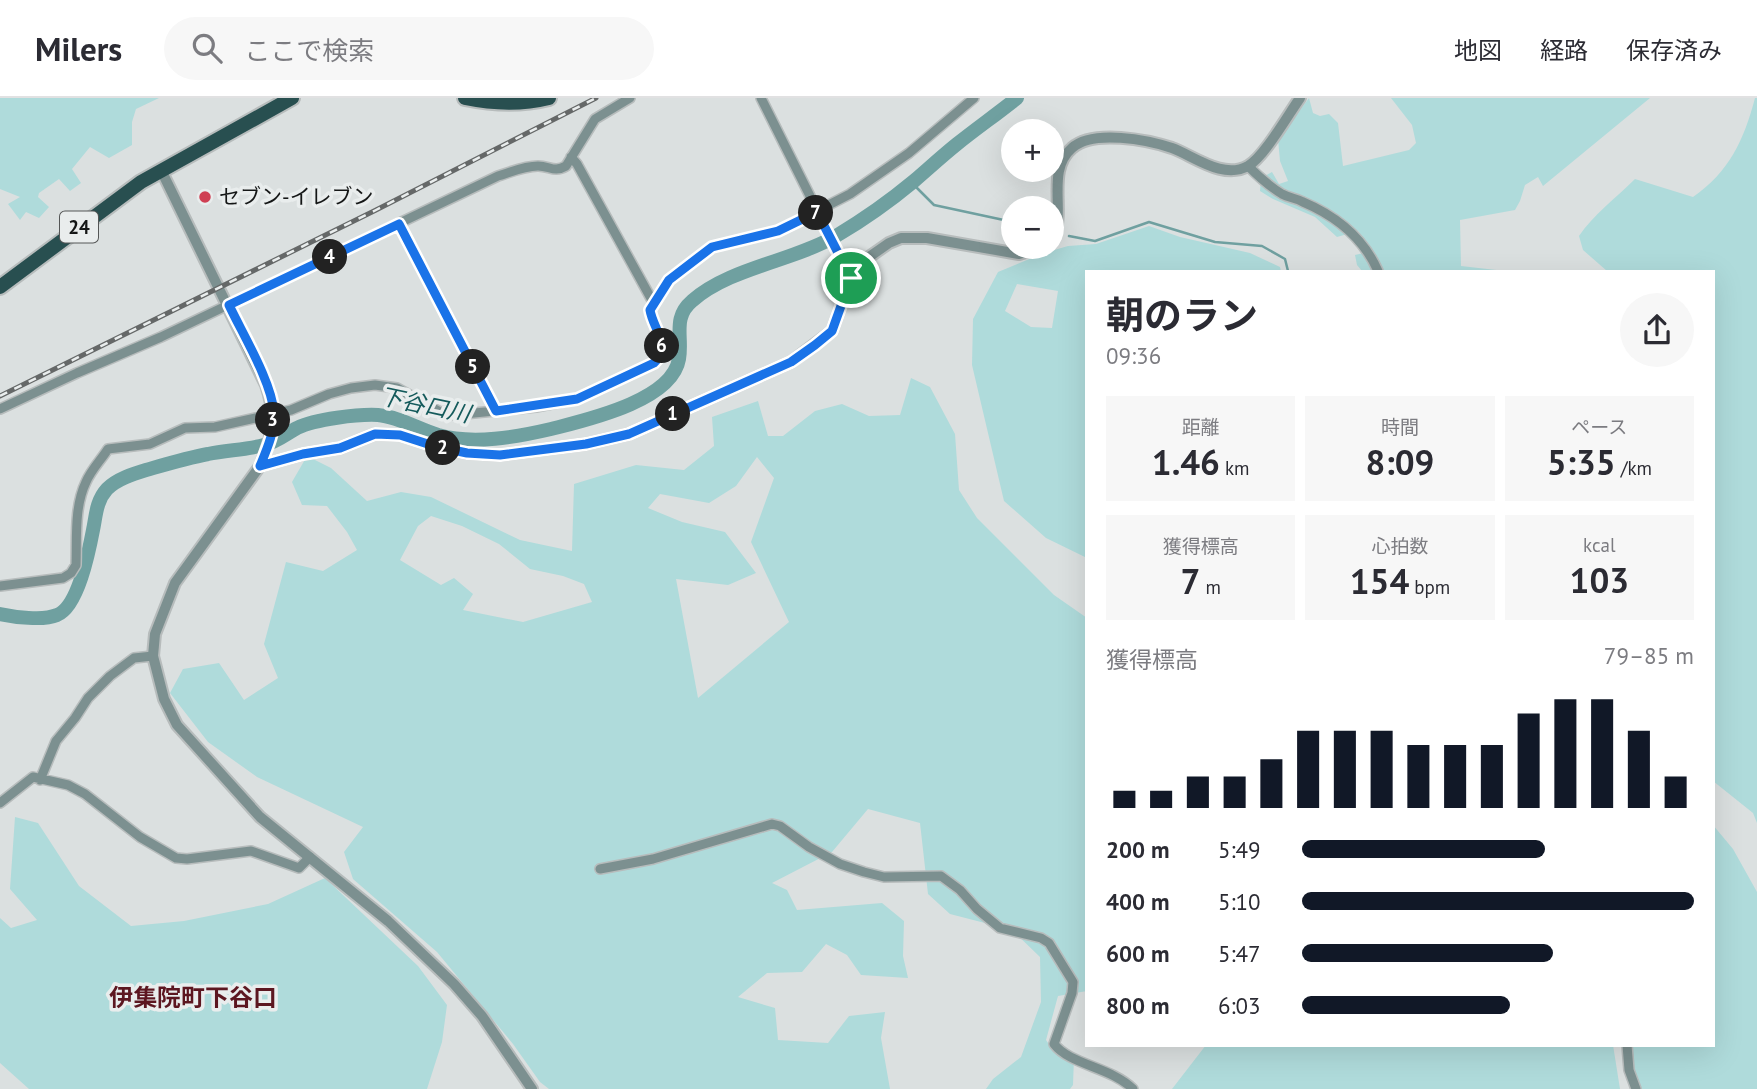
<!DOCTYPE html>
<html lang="ja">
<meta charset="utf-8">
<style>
body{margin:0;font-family:"PT Sans","Noto Sans JP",sans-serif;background:#f7f7f7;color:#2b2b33;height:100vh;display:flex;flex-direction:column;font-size:26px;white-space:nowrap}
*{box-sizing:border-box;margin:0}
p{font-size:23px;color:#7c7c81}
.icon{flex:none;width:38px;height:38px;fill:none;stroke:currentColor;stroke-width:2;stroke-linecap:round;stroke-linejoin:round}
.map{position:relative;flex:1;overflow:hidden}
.sheet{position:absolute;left:1085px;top:172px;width:630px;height:777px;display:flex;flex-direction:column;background:#fff;border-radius:0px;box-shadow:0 7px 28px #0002}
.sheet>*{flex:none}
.fabs{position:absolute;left:1001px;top:21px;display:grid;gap:14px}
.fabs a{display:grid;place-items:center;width:63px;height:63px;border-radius:50%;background:#fff;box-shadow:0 7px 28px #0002;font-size:35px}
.pin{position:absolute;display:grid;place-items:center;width:60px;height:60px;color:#fff;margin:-30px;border:4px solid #fff;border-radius:50%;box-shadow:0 2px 7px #0007}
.km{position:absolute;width:35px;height:35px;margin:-18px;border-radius:50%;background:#222;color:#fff;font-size:19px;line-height:35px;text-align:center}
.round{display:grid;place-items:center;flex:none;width:74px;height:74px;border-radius:37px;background:#f7f7f7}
.head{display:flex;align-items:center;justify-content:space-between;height:119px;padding:0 21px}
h1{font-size:38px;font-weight:700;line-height:52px}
.figures{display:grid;grid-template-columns:repeat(3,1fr);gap:10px;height:119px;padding:7px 21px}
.figures div{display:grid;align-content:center;border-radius:0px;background:#f7f7f7;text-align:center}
.figures b{font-size:35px;font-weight:700}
.figures small{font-size:19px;font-weight:400}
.figures p{font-size:19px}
.chart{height:196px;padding:14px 21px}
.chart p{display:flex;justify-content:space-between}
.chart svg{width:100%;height:126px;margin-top:7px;stroke:#111827;stroke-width:6}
ul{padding:0 21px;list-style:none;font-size:23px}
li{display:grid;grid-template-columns:112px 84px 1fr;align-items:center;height:52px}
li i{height:18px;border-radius:9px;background:#111827}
header{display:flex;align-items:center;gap:42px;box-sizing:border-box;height:98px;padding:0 35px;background:#fff;border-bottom:2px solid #e1e1e2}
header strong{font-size:33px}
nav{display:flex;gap:38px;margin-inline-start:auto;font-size:24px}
.search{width:490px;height:63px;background:#f7f7f7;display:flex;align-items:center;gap:18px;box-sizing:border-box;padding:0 24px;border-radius:38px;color:#7c7c81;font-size:26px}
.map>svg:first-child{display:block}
.green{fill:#afdbdb;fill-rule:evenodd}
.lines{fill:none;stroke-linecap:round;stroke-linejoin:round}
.stream{stroke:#6fa0a0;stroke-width:2.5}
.river{stroke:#6fa0a0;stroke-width:14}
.minor-casing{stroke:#b7bcbc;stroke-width:12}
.tertiary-casing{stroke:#b7bcbc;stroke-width:14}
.primary-casing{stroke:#b7bcbc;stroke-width:18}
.minor{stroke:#7c9090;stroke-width:9}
.tertiary{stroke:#7c9090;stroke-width:10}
.primary{stroke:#284f50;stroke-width:14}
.rail-casing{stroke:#656868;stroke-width:5}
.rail{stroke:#e9eded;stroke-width:2.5;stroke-dasharray:8;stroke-linecap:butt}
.route-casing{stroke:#fff;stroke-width:14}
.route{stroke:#1a73e8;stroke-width:9}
.poi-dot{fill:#cf3f53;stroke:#e9eded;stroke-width:2.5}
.labels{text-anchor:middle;stroke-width:7;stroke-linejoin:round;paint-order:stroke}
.shield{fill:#e9eded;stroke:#545656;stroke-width:2}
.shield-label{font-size:19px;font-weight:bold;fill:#141616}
.poi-label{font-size:21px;fill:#141616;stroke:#e9eded;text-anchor:start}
.water-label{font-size:23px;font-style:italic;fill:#145a5b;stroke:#e9eded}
.quarter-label{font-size:24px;font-weight:bold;fill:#5c1620;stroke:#e9eded}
</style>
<header>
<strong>Milers</strong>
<div class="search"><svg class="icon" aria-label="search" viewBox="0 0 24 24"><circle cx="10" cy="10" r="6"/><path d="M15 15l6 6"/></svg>ここで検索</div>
<nav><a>地図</a><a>経路</a><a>保存済み</a></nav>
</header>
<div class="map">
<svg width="1757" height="991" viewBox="0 0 1757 991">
<rect width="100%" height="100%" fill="#dbe0e0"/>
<path class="green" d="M0 0H159L136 11 132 24V47L109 60 90 49 72 71 81 85 70 93 59 81 39 95 38 99 49 109 39 120 26 114 20 122 8 106 20 99 0 91Z
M1309 0 1313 15 1320 18 1329 16 1338 25 1343 68 1409 52 1416 45 1412 27 1391 0H1650L1543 88 1538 79 1525 87 1520 103 1515 112 1460 122 1461 168 1505 173H1362L1357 167 1355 157 1372 153 1358 133 1337 139 1315 119 1273 101 1260 93 1261 80 1272 74 1279 86 1288 83 1280 63 1278 41Z
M1755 0H1757V725L1753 715 1713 683V173H1607L1583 152 1579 138C1593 117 1616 100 1635 81L1693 99C1729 74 1744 42 1755 0Z
M1149 128 1180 139 1250 155 1280 169 1281 173H1087V460L1046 440 1004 403 972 267 973 221 998 174 1044 155 1068 148 1096 146ZM1017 186 1058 193 1052 230 1031 229 1005 213Z
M911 280 930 289 955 336 959 392 977 420 1054 497 1087 520V893L1058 898 1046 942 1053 952 1074 960 1073 987 1070 991H986L993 981 1021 959 1041 904 1040 859 1012 832 950 816 928 796 920 725 868 711 832 754 772 785 787 792 797 812 882 805 904 823 903 858 908 880 861 877 847 857 826 846 802 874 767 875 738 899 775 910 778 942 828 945 849 918 885 914 881 940 890 991H549L540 984 513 946 437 854 353 781 344 754 363 729 257 679 208 644 170 595 183 571 219 565 244 602 278 580 264 546 286 464 323 473 357 452 347 434 327 408 302 407 292 384 307 358 331 370 367 403 401 394 431 399 520 442 572 453 574 386 636 367 684 372 714 348 712 319 758 303 768 338H783L815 313 842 306 869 318 900 317ZM757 359 774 380 751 444 789 524 698 600 676 481 728 487 756 475 725 434 682 424 648 410 660 396 709 405 736 388ZM431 418 462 428 499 446 530 471 563 478 584 486 592 504 523 524 463 512 473 496 454 480 441 487 400 462 418 428Z
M15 719 38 725 79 788 131 828 184 823 268 806 325 780 418 868 447 907 442 944 427 991H29L0 965V820L11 830 37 822 10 791Z
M1713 727 1733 751 1757 794V991H1633L1624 947H1713Z
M1206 947H1613L1620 991H1172Z"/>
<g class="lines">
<path class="stream" d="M912 85 934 107 1013 124
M1069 138 1095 143 1149 124 1215 144 1262 148 1285 161 1288 173"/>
<path class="river" d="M0 516C14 519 43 523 57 517 78 509 89 453 93 432 96 418 96 403 107 391 117 381 133 376 146 372 167 366 187 360 208 356 226 352 246 352 264 347 277 344 286 336 297 330 315 321 359 316 378 317 399 319 419 331 438 337 473 347 517 339 551 331 586 322 672 303 679 261 683 239 672 220 692 203 729 170 793 163 836 138 863 122 890 103 914 83 928 71 942 58 957 46 977 30 997 16 1017 0"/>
<g class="minor-casing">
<path id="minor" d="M761 0 851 180
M571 59 577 66 653 204
M1248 68C1259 79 1269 88 1282 96 1289 100 1296 100 1303 104 1336 118 1363 139 1378 173
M399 126 496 313
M0 311 77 275 161 239 498 78C511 74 524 68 538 68 550 68 554 75 566 68L595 21 630 0
M0 488 63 480 71 475 76 467C77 440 74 409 86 384 91 372 101 362 108 351L150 346 185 330 215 329 291 312 329 296 351 290 375 287 397 290 440 314 454 317 536 309 577 301 654 265C672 248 653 231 650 212L669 182 712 149 778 133 850 96 909 55 974 0
M40 682 56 643 75 620 88 600 110 578 134 560 153 558
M0 705 33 679 68 687 85 696 140 739 176 760 187 761 251 753 299 770 310 759
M600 771 653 761 772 726 780 728 809 749 840 766 864 774 884 779 941 778 960 792 977 811 1000 830 1041 840 1049 845 1073 884 1072 895 1054 946C1070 967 1111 969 1133 991
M1627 947 1629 972 1636 991"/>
</g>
<g class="tertiary-casing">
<path id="tertiary" d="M161 72 266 287C277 319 273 337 260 368
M1052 142C1067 115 1045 73 1072 50 1093 31 1148 42 1172 50 1194 58 1223 82 1248 68 1264 59 1288 17 1300 0
M532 991 482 918 454 886 388 823 260 719 177 627 164 601 153 558 155 536 175 485 260 368 303 356 340 350 375 336 400 337 434 348 467 355 500 357 586 346 629 336 791 264 832 233 851 180 859 166 889 145 901 140H927L1019 156 1042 149"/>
</g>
<g class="primary-casing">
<path id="primary" d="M465 0C494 6 521 7 549 0
M0 189 141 84 292 0"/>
</g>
<use href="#minor" class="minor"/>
<use href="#tertiary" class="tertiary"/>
<use href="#primary" class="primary"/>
<g class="rail-casing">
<path id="rail" d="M0 298 376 112 596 0"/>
</g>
<use href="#rail" class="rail"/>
</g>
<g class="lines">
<g class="route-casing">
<path id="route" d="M817 114 851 180 832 233 815 247 791 264 629 336 586 346 500 357 467 355 434 348 400 337 375 336 340 350 303 356 260 368C267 351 275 333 274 315 272 284 242 235 229 207L399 126 496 313 577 301 654 265C672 248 653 231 650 212L669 182 712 149 778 133Z"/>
</g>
<use href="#route" class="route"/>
</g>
<circle class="poi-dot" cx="205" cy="99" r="7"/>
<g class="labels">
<rect class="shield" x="60" y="113.5" width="38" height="31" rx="5"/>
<g class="shield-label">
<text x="79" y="136">24</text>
</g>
<g class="poi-label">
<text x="219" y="106">セブン-イレブン</text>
</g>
<g class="water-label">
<text transform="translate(425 307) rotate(12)" y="8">下谷口川</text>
</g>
<g class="quarter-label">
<text x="193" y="908">伊集院町下谷口</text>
</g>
</g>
</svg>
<div class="fabs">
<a>+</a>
<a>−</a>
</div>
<div class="pin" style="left:851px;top:180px;background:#1e9e55"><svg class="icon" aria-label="arrive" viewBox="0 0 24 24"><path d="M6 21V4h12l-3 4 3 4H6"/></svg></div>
<b class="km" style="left:673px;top:316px">1</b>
<b class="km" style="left:443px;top:350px">2</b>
<b class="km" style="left:273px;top:322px">3</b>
<b class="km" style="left:330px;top:159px">4</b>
<b class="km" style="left:473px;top:269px">5</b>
<b class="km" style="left:662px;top:248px">6</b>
<b class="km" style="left:816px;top:115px">7</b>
<section class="sheet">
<div class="head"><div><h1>朝のラン</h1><p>09:36</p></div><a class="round"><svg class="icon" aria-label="share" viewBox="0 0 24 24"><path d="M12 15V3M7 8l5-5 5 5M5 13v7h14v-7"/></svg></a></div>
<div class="figures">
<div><p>距離</p><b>1.46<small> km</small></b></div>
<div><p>時間</p><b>8:09</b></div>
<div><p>ペース</p><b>5:35<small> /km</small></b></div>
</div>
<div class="figures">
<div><p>獲得標高</p><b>7<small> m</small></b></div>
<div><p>心拍数</p><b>154<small> bpm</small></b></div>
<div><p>kcal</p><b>103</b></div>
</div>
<div class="chart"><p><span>獲得標高</span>79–85 m</p>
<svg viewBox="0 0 160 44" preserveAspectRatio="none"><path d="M5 44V38M15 44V38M25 44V33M35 44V33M45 44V27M55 44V17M65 44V17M75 44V17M85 44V22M95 44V22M105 44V22M115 44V11M125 44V6M135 44V6M145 44V17M155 44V33"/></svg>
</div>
<ul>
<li><b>200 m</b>5:49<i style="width:62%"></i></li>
<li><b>400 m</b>5:10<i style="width:100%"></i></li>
<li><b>600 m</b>5:47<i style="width:64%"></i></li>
<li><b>800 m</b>6:03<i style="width:53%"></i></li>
</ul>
</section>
</div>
